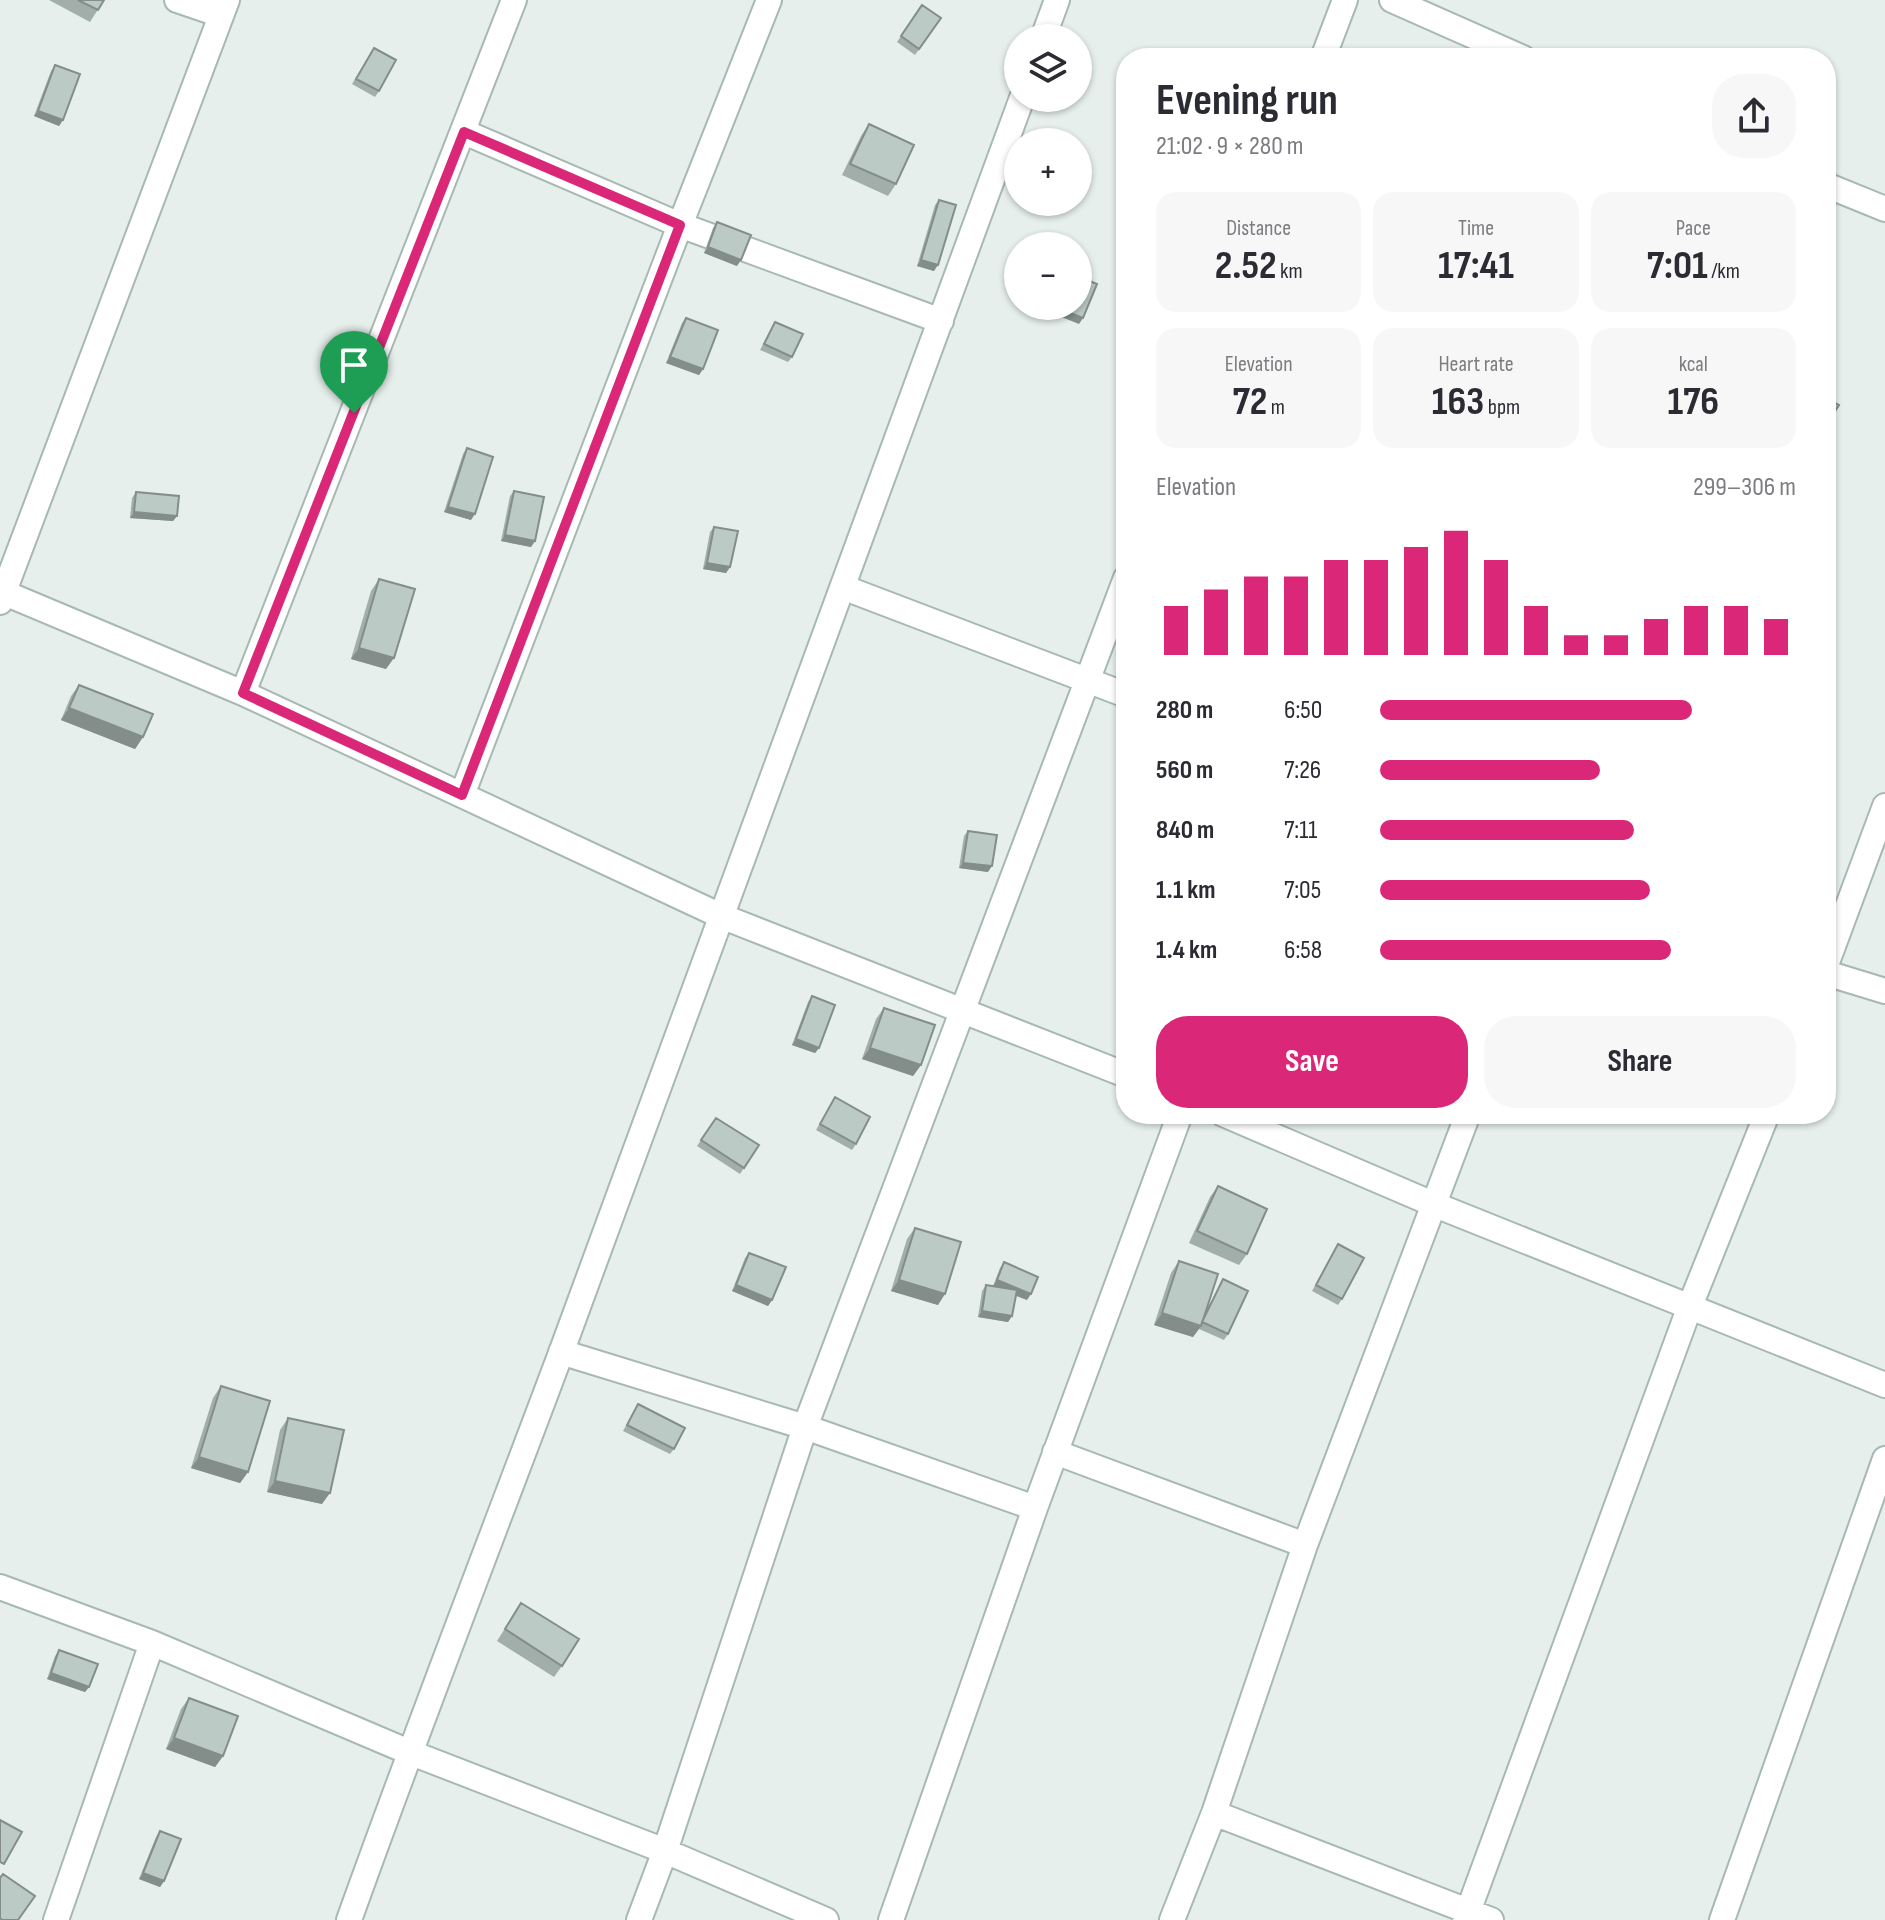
<!DOCTYPE html>
<meta charset="utf-8">
<style>
body{margin:0;font-family:"Sofia Sans Condensed",sans-serif;background:#f7f7f7;color:#2b2b33;height:100vh;display:flex;flex-direction:column;font-size:30px;white-space:nowrap}
*{box-sizing:border-box;margin:0}
p{font-size:26px;color:#7c7c81}
.icon{flex:none;width:44px;height:44px;fill:none;stroke:currentColor;stroke-width:2;stroke-linecap:round;stroke-linejoin:round}
.map{position:relative;flex:1;overflow:hidden}
.sheet{position:absolute;left:1116px;top:48px;width:720px;height:1076px;display:flex;flex-direction:column;background:#fff;border-radius:32px;box-shadow:0 2px 6px #0004}
.sheet>*{flex:none}
.buttons{position:absolute;left:1004px;top:24px;display:grid;gap:16px}
.buttons a{display:grid;place-items:center;width:88px;height:88px;border-radius:50%;background:#fff;box-shadow:0 2px 6px #0004;font-size:40px}
.pin{position:absolute;display:grid;place-items:center;width:68px;height:68px;color:#fff;margin:-82px -34px;border-radius:50% 50% 50% 0;rotate:-45deg;box-shadow:0 0 8px #0007}
.pin .icon{rotate:45deg}
.round{display:grid;place-items:center;flex:none;width:84px;height:84px;border-radius:32px;background:#f7f7f7}
.headline{display:flex;align-items:center;justify-content:space-between;height:136px;padding:0 40px}
h1{font-size:44px;font-weight:700;line-height:60px}
.metrics{display:grid;grid-template-columns:repeat(3,1fr);gap:12px;height:136px;padding:8px 40px}
.metrics div{display:grid;align-content:center;border-radius:20px;background:#f7f7f7;text-align:center}
.metrics b{font-size:40px;font-weight:700}
.metrics small{font-size:22px;font-weight:400}
.metrics p{font-size:22px}
.chart{height:224px;padding:16px 40px}
.chart p{display:flex;justify-content:space-between}
.chart svg{width:100%;height:144px;margin-top:8px;stroke:#db2777;stroke-width:6}
.primary-button{display:flex;gap:16px;margin-top:auto;padding:16px 40px}
.primary-button a{flex:1;height:92px;border-radius:32px;background:#db2777;color:#fff;font-size:32px;font-weight:700;line-height:92px;text-align:center}
.primary-button a+a{background:#f7f7f7;color:#2b2b33}
ul{padding:0 40px;list-style:none;font-size:26px}
li{display:grid;grid-template-columns:128px 96px 1fr;align-items:center;height:60px}
li i{height:20px;border-radius:10px;background:#db2777}
.map>svg:first-child{display:block}
.lines{fill:none;stroke-linecap:round;stroke-linejoin:round}
.street-casing{stroke:#a8b8b2;stroke-width:28}
.street{stroke:#fff;stroke-width:24}
.wall{fill:#a1aea9}
.shaded-wall{fill:#838d89}
.building{fill:#bbcac4;stroke:#838d89;stroke-width:2}
.route-casing{stroke:#fff;stroke-width:16}
.route{stroke:#db2777;stroke-width:10}
</style>
<div class="map">
<svg width="1885" height="1920" viewBox="0 0 1885 1920">
<rect width="100%" height="100%" fill="#e6efeb"/>
<g class="lines">
<g class="street-casing">
<path id="street" d="M177 0 221 15
M1392 0 1523 58
M1043 38 1057 0
M1323 58 1345 0
M464 132 680 225 941 321
M1826 185 1885 209
M845 588 1126 695
M0 591 243 693 721 916 1126 1075
M0 602 227 0
M243 693 514 0
M462 795 680 225 769 0
M1826 965 1885 806
M1826 973 1885 991
M1223 1114 1433 1204 1885 1385
M561 1352 805 1427 1035 1508
M1055 1452 1305 1545
M0 1587 152 1643 409 1752 665 1851 826 1920
M1214 1813 1491 1920
M56 1920 152 1643
M349 1920C417 1730 490 1542 561 1353 717 936 869 517 1022 98
M639 1920 665 1851 805 1427 1126 578
M891 1920 1035 1508 1180 1114
M1172 1920 1214 1813 1305 1545 1468 1114
M1465 1920 1690 1306 1767 1114
M1722 1920 1885 1459"/>
</g>
<use href="#street" class="street"/>
</g>
<path class="wall" d="M49 0H104L90 22Z
M922 5 941 18 915 55 897 42Z
M374 48 379 91 375 97 352 84Z
M55 65 63 120 59 126 34 116 51 71Z
M869 124 896 184 888 196 842 175 861 136Z
M939 200 934 271 917 266 935 205Z
M717 222 737 266 704 253 713 228Z
M686 318 703 369 699 375 666 363 682 323Z
M775 322 792 357 788 362 760 350Z
M467 448 471 520 444 512 463 454Z
M514 491 535 541 531 547 501 541 510 496Z
M136 492 177 516 173 521 130 518 132 498Z
M714 527 730 567 726 573 703 569 710 532Z
M379 579 386 669 351 659 371 591Z
M79 685 143 737 135 749 61 720 71 696Z
M968 831 988 872 959 868 964 836Z
M812 996 819 1048 815 1053 792 1045 808 1002Z
M884 1008 921 1065 913 1076 862 1059 876 1019Z
M835 1097 856 1144 852 1150 816 1130Z
M716 1118 759 1145 740 1174 697 1146Z
M1218 1186 1247 1254 1239 1265 1189 1243 1210 1197Z
M915 1228 938 1305 891 1291 907 1239Z
M1338 1244 1342 1299 1338 1305 1312 1291Z
M749 1253 772 1300 768 1306 732 1291 745 1258Z
M1179 1261 1205 1313 1223 1279 1228 1334 1224 1340 1199 1329 1193 1337 1154 1325 1171 1273Z
M1004 1262 1027 1300 1016 1296 1012 1316 1008 1322 978 1317 982 1291 986 1285 996 1287 993 1286 1000 1268Z
M221 1386 248 1472 240 1483 191 1468 213 1398Z
M638 1404 674 1449 670 1454 623 1431Z
M288 1418 322 1504 267 1492 280 1430Z
M521 1603 562 1666 554 1677 497 1641Z
M59 1650 89 1687 85 1692 47 1679 55 1656Z
M189 1698 223 1756 215 1767 166 1749 181 1709Z
M160 1831 164 1881 160 1887 139 1879 156 1837Z"/>
<path class="shaded-wall" d="M38 111 63 120 59 126 34 116Z
M708 247 741 260 737 266 704 253Z
M921 260 938 265 934 271 917 266Z
M1047 306H1053L1083 318 1079 324 1044 310Z
M670 357 703 369 699 375 666 363Z
M448 507 475 514 471 520 444 512Z
M134 512 177 516 173 521 130 518Z
M505 535 535 541 531 547 501 541Z
M707 563 730 567 726 573 703 569Z
M359 648 394 658 386 669 351 659Z
M69 708 143 737 135 749 61 720Z
M963 863 992 866 988 872 959 868Z
M796 1039 819 1048 815 1053 792 1045Z
M870 1048 921 1065 913 1076 862 1059Z
M899 1280 945 1294 938 1305 891 1291Z
M997 1280 1031 1294 1027 1300 993 1286Z
M736 1285 772 1300 768 1306 732 1291Z
M982 1311 1012 1316 1008 1322 978 1317Z
M1162 1313 1201 1326 1193 1337 1154 1325Z
M199 1457 248 1472 240 1483 191 1468Z
M275 1481 330 1493 322 1504 267 1492Z
M51 1673 89 1687 85 1692 47 1679Z
M174 1738 223 1756 215 1767 166 1749Z
M143 1873 164 1881 160 1887 139 1879Z"/>
<path class="building" d="M78 0H104L98 10Z
M922 5 941 18 919 49 901 36Z
M374 48 396 60 379 91 356 79Z
M55 65 80 74 63 120 38 111Z
M869 124 914 145 896 184 850 164Z
M939 200 956 205 938 265 921 260Z
M717 222 751 235 741 260 708 247Z
M1078 276 1097 284 1083 318 1053 306H1078Z
M686 318 718 330 703 369 670 357Z
M775 322 803 334 792 357 764 344Z
M1826 398 1839 405 1826 425Z
M467 448 493 457 475 514 448 507Z
M514 491 544 497 535 541 505 535Z
M136 492 179 496 177 516 134 512Z
M714 527 738 531 730 567 707 563Z
M379 579 415 589 394 658 359 648Z
M1826 678 1831 680 1826 699Z
M79 685 153 714 143 737 69 708Z
M968 831 997 835 992 866 963 863Z
M812 996 835 1005 819 1048 796 1039Z
M884 1008 935 1025 921 1065 870 1048Z
M835 1097 870 1117 856 1144 820 1124Z
M716 1118 759 1145 744 1168 701 1140Z
M1218 1186 1267 1209 1247 1254 1197 1231Z
M915 1228 961 1242 945 1294 899 1280Z
M1338 1244 1364 1258 1342 1299 1316 1285Z
M749 1253 786 1267 772 1300 736 1285Z
M1179 1261 1218 1274 1201 1326 1162 1313Z
M1004 1262 1038 1277 1031 1294 997 1280Z
M1223 1279 1248 1291 1228 1334 1202 1322Z
M986 1285 1017 1290 1012 1316 982 1311Z
M221 1386 270 1401 248 1472 199 1457Z
M638 1404 685 1428 674 1449 627 1425Z
M288 1418 344 1430 330 1493 275 1481Z
M521 1603 579 1639 562 1666 505 1629Z
M59 1650 98 1664 89 1687 51 1673Z
M189 1698 238 1716 223 1756 174 1738Z
M0 1820 22 1832 4 1864 0 1862Z
M160 1831 181 1839 164 1881 143 1873Z
M3 1874 35 1896 18 1920H2L0 1918V1878Z"/>
<g class="lines">
<g class="route-casing">
<path id="route" d="M464 132 680 225 462 795 243 693Z"/>
</g>
<use href="#route" class="route"/>
</g>
</svg>
<div class="buttons">
<a><svg class="icon" aria-label="layers" viewBox="0 0 24 24"><path d="M12 4l9 5-9 5-9-5zM3 14l9 5 9-5"/></svg></a>
<a>+</a>
<a>−</a>
</div>
<div class="pin" style="left:354px;top:413px;background:#1e9e55"><svg class="icon" aria-label="arrive" viewBox="0 0 24 24"><path d="M6 21V4h12l-3 4 3 4H6"/></svg></div>
<section class="sheet">
<div class="headline"><div><h1>Evening run</h1><p>21:02 · 9 × 280 m</p></div><a class="round"><svg class="icon" aria-label="share" viewBox="0 0 24 24"><path d="M12 15V3M7 8l5-5 5 5M5 13v7h14v-7"/></svg></a></div>
<div class="metrics">
<div><p>Distance</p><b>2.52<small> km</small></b></div>
<div><p>Time</p><b>17:41</b></div>
<div><p>Pace</p><b>7:01<small> /km</small></b></div>
</div>
<div class="metrics">
<div><p>Elevation</p><b>72<small> m</small></b></div>
<div><p>Heart rate</p><b>163<small> bpm</small></b></div>
<div><p>kcal</p><b>176</b></div>
</div>
<div class="chart"><p><span>Elevation</span>299–306 m</p>
<svg viewBox="0 0 160 44" preserveAspectRatio="none"><path d="M5 44V29M15 44V24M25 44V20M35 44V20M45 44V15M55 44V15M65 44V11M75 44V6M85 44V15M95 44V29M105 44V38M115 44V38M125 44V33M135 44V29M145 44V29M155 44V33"/></svg>
</div>
<ul>
<li><b>280 m</b>6:50<i style="width:75%"></i></li>
<li><b>560 m</b>7:26<i style="width:53%"></i></li>
<li><b>840 m</b>7:11<i style="width:61%"></i></li>
<li><b>1.1 km</b>7:05<i style="width:65%"></i></li>
<li><b>1.4 km</b>6:58<i style="width:70%"></i></li>
</ul>
<div class="primary-button"><a>Save</a><a>Share</a></div>
</section>
</div>
